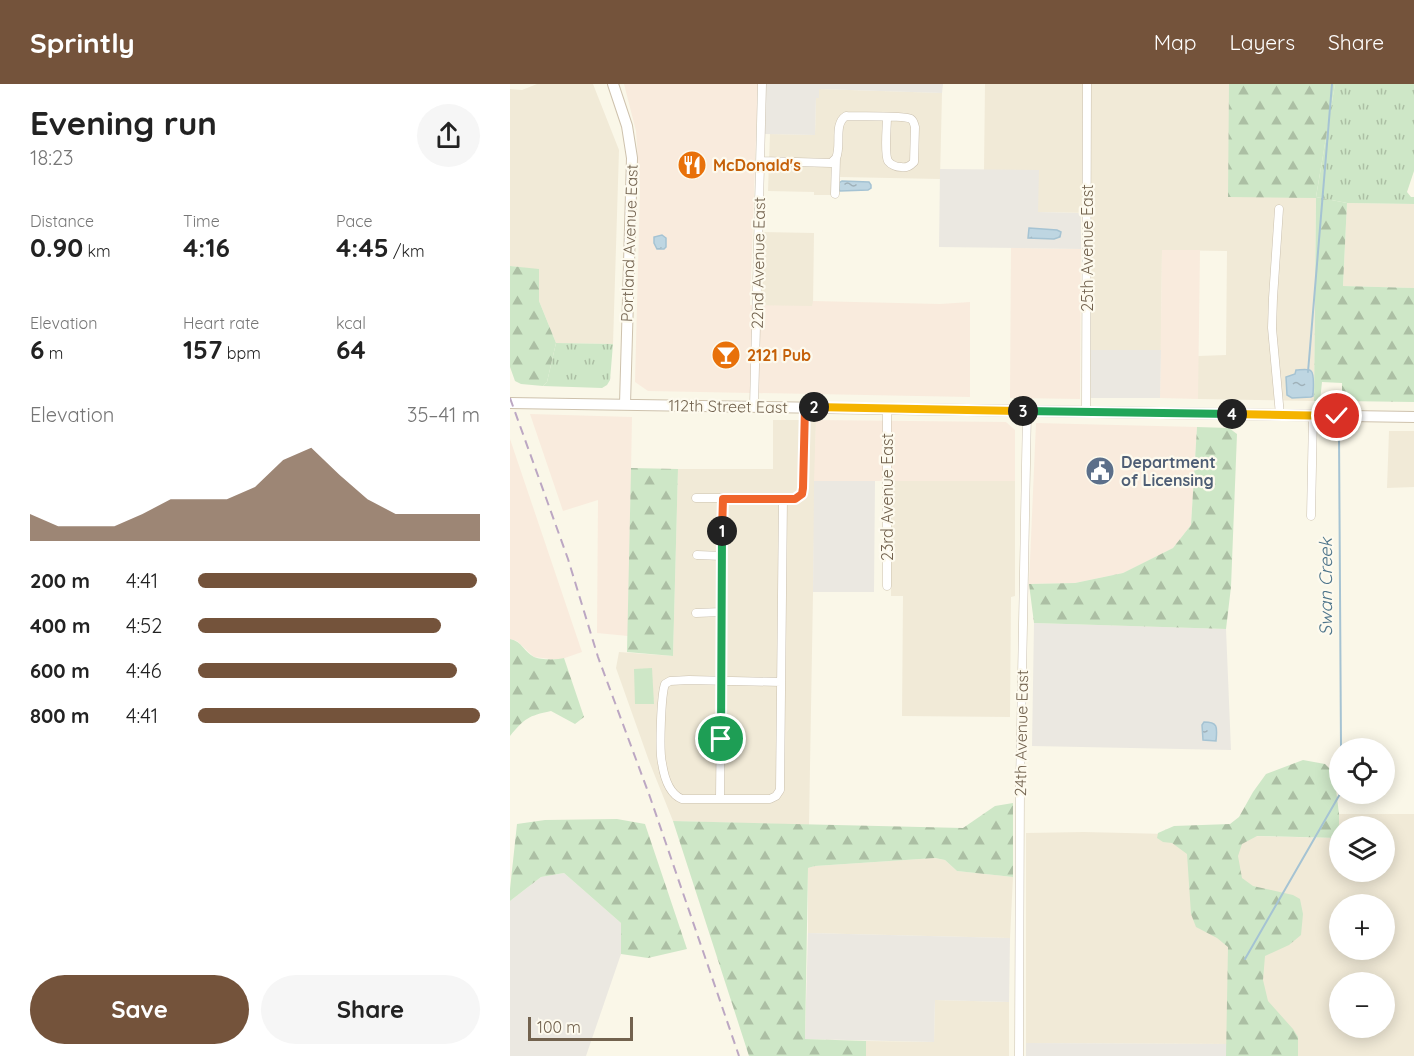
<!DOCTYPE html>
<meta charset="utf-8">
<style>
body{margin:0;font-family:Quicksand,sans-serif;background:#f6f6f6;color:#222;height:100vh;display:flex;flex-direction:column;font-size:22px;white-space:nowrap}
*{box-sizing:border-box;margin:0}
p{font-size:20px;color:#767676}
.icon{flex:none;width:33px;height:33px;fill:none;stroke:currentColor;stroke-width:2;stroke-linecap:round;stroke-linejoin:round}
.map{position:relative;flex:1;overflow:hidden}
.panel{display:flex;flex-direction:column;background:#fff;width:510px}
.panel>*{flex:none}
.buttons{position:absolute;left:819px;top:654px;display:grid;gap:12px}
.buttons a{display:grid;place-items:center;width:66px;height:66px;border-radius:50%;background:#fff;box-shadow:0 3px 15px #0003;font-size:30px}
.scale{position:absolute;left:18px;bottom:15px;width:105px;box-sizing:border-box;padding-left:6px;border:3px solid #72624e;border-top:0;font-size:16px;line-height:21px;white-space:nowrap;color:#72624e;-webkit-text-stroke:4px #fdfaee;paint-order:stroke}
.pin{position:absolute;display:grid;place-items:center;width:51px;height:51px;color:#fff;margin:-26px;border:3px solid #fff;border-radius:50%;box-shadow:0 2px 6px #0007}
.km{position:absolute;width:30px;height:30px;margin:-15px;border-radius:50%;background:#222;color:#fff;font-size:16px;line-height:30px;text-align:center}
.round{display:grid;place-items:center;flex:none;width:63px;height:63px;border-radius:32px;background:#f6f6f6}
.summary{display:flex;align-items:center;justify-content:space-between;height:102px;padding:0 30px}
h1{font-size:33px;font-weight:800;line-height:45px}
.metrics{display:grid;grid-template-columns:repeat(3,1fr);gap:9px;height:102px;padding:6px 30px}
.metrics div{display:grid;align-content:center}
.metrics b{font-size:26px;font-weight:800}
.metrics small{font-size:16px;font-weight:400}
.metrics p{font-size:16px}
.chart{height:168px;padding:12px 30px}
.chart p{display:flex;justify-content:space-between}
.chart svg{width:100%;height:108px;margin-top:6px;fill:#74533b;opacity:.7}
.button{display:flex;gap:12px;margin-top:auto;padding:12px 30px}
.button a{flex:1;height:69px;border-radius:36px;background:#74533b;color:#fff;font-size:24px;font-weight:800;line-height:69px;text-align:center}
.button a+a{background:#f6f6f6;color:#222}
ul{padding:0 30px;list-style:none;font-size:20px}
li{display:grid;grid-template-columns:96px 72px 1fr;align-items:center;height:45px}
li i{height:15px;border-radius:8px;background:#74533b}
header{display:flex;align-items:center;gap:36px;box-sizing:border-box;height:84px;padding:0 30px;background:#74533b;color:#fff}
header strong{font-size:28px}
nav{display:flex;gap:33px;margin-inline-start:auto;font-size:21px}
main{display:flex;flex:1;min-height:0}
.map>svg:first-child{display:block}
.residential{fill:#f1ead7;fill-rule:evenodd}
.commercial{fill:#f9ebdd}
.industrial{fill:#ebe8e1}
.grass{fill:url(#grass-tufts)}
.forest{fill:url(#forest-firs)}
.pitch{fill:#cee7c7}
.water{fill:url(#water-ripples);stroke:#a5c3d3;stroke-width:1.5}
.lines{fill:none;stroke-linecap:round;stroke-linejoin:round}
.stream{stroke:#a5c3d3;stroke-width:2}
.minor-casing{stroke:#cbc1af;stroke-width:9}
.secondary-casing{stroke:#cec2ad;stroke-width:12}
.minor{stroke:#fff;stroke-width:8}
.secondary{stroke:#fff;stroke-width:10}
.rail{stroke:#bca7c3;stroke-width:2;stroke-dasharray:9 6;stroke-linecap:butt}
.split-1-casing{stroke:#fff;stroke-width:12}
.split-2-casing{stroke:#fff;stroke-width:12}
.split-3-casing{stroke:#fff;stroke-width:12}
.split-4-casing{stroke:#fff;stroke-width:12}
.split-5-casing{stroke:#fff;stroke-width:12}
.split-1{stroke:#22a559;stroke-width:8}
.split-2{stroke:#f0652b;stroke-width:8}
.split-3{stroke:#f5b400;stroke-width:8}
.split-4{stroke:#22a559;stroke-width:8}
.split-5{stroke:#f5b400;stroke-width:8}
.labels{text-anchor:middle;stroke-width:4.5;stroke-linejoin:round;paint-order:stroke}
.food-label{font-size:16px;font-weight:bold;fill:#c56008;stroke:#fdfaee;text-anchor:start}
.street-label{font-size:16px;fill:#72624e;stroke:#fdfaee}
.service-label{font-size:16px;font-weight:bold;fill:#4e5e75;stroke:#fdfaee;text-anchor:start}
.water-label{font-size:18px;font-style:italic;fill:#4d748a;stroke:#fdfaee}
</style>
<header>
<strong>Sprintly</strong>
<nav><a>Map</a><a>Layers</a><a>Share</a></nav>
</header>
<main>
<section class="panel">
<div class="summary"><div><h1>Evening run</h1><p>18:23</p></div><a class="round"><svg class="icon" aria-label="share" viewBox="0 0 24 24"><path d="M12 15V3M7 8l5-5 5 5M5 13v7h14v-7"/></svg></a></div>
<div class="metrics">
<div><p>Distance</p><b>0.90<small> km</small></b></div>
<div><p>Time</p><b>4:16</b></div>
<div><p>Pace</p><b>4:45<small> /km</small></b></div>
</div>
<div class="metrics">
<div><p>Elevation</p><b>6<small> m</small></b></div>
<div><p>Heart rate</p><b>157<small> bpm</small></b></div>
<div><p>kcal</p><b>64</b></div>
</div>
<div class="chart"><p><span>Elevation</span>35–41 m</p>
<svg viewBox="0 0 160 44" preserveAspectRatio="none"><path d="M0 44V33L10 38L20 38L30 38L40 33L50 27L60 27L70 27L80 22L90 11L100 6L110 17L120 27L130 33L140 33L150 33L160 33V44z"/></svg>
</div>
<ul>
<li><b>200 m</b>4:41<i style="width:99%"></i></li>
<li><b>400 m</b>4:52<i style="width:86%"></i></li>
<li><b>600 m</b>4:46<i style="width:92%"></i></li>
<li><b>800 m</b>4:41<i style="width:100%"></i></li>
</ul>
<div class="button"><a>Save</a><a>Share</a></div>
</section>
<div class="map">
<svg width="904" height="972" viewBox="0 0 904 972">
<defs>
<pattern id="grass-tufts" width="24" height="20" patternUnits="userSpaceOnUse" patternTransform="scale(1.5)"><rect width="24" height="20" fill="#cee7c7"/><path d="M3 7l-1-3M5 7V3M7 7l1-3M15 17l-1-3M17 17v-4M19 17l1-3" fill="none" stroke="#acbfa4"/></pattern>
<pattern id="forest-firs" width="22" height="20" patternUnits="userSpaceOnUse" patternTransform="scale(1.5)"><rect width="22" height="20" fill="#cee7c7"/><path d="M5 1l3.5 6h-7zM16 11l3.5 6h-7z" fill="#acbfa4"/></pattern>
<pattern id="water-ripples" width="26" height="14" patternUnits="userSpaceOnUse" patternTransform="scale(1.5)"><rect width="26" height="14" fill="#bed6e2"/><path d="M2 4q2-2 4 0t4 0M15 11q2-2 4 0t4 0" fill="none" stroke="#9fb1b9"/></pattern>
</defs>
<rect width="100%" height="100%" fill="#faf7e8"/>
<path class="residential" d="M27 0H83L109 66 103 260 46 259 29 217V186L0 182V5L12 6Z
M475 0H719L806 113 804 317 688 315V272L716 271 717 167 652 166 651 266H581V129L528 128 474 86Z
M309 5 432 9 430 95 330 93 329 111H304V108L258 107 260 50 305 51 306 13Z
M837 119 904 120V204L833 202Z
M252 148 304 149 303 222H252Z
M263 336H306L299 741 163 737 139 677 106 584 109 568 163 572 168 385H263Z
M879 347H904V403L877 404Z
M381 397H505V512L501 513 500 633 392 632 393 512H381Z
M829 730H904V972H724V960L516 959V749L574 748 829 754ZM830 742H874V788H830ZM830 820H874V866H830ZM830 898H874V944H830Z
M425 774 435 776 447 787 503 793 500 854 298 849V784L305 782Z
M425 916 499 918V972H356V957L424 958Z"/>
<path class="commercial" d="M114 0H248L240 221 302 222 303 217 430 220 460 218V313L138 307 125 298 130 106 126 47Z
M501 164 571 165 570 315 500 314Z
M652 166H690L688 315 650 314Z
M20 330 122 333 118 552 87 549 88 416 53 427Z
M306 336 496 338 505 346V397H304Z
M526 339 687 343 681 441 663 464 613 489 565 499 519 500Z
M0 355 72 568 49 576 24 573 7 557 0 555Z"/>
<path class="industrial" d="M256 0H433L432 9 309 5V14H306L305 51 255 50Z
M430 85 529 86 528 128 571 129V165L429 163Z
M581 266H651L650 314H581Z
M304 397H365L364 508H303Z
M524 539 716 545 721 666 522 662Z
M54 789 111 839V870L76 972H0V817L31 793Z
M298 849 500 854 499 918 425 916 424 958 295 955Z
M516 959 724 960V972H516Z"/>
<path class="grass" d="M825 0H904V87L897 108 901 113H904V120L837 119 806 113Z
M46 259 103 260 100 296 97 301 92 304 33 302 37 298Z"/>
<path class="forest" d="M719 0H825L806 113 837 119 833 202 904 204V318L832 317V299L812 298 810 317H804L806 114 718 113Z
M0 182 29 185V217L46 259 37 298 33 302 11 300 5 297 0 283Z
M687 343 719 344 727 350 721 503 716 545 524 539 519 500 565 499 613 489 663 464 681 441Z
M121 384 168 385 163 572 117 568Z
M0 555C12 557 14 568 24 573 30 576 48 576 54 574L74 633 65 640 41 627C18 632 15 634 0 652Z
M793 676 815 680 824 689 829 730V754L747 752 732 760 728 772 732 794 743 802 783 811 790 815 793 830 791 851 779 861 755 872 753 896 758 917 783 945 788 953V972H716L718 863 707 854 686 843 681 830 677 770 662 759 653 758 647 754 648 749 664 742 720 740 729 733 743 708 756 690Z
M503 719V793L447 787 435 776 425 774 305 782 298 784 295 955 356 957V972H239L163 737 453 744 485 722Z
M107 735 135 740 177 865 138 874 111 870V839L54 789 31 793 0 817V805L7 740 35 736Z"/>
<path class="pitch" d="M142 584 144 620H125L124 585Z"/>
<path class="water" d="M332 97 359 98 361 101V104L358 106 330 107 329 105V99Z
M519 144 547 146 551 148 550 153 544 155 518 154Z
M152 151 156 154V163L154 165H147L144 159V153Z
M786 286C790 286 799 284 801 287 805 290 803 307 803 312L801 313 782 314 777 311 776 293 785 290Z
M694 638C709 638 707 644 706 657L693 656 692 641Z"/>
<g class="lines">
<path class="stream" d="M798 288 822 0
M824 343 829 350 831 664
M735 875 830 710"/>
<g class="minor-casing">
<path id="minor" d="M250 77 321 79 326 74
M325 110 326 74C332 62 323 40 336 32 346 33 394 31 401 35 404 37 404 40 405 43L404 78C400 82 397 84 391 83 387 83 381 81 378 77 374 69 377 43 377 33
M769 125 763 214 762 244 770 331
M244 322 252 0
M576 327 577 0
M186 414H287L292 410 293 404 295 323
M801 432 803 332
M187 471 212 472
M377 502V325
M186 529 212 528
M271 598 179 596 160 597 155 600C151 611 149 667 152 679 154 692 159 710 172 715H260L266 712 270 706 273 414
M210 715 213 415
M509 972 510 700 517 327"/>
</g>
<g class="secondary-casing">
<path id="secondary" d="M103 0 117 42 122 74 115 320
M0 319 904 333"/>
</g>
<use href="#minor" class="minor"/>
<use href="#secondary" class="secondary"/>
<path class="rail" d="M0 314 58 475 88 573 140 713 229 972"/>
</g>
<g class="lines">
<g class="split-1-casing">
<path id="split-1" d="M211 655 212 447"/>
</g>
<g class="split-2-casing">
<path id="split-2" d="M212 447 213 415H285L292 410 293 404 295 323H304"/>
</g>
<g class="split-3-casing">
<path id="split-3" d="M304 323 513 327"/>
</g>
<g class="split-4-casing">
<path id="split-4" d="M513 327 722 330"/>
</g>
<g class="split-5-casing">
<path id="split-5" d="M722 330 827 332"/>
</g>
<use href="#split-1" class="split-1"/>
<use href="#split-2" class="split-2"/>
<use href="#split-3" class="split-3"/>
<use href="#split-4" class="split-4"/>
<use href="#split-5" class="split-5"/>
</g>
<defs>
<g id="restaurant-disc" transform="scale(1.5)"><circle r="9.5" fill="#e8710a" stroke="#fdfaee"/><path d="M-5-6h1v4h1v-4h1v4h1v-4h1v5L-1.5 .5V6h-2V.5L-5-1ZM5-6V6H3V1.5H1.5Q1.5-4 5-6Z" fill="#fff"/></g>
<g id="bar-disc" transform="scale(1.5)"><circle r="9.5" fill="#e8710a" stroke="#fdfaee"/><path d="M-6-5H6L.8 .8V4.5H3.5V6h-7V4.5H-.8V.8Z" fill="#fff"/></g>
<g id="civic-disc" transform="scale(1.5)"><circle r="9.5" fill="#5c6f8a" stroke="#fdfaee"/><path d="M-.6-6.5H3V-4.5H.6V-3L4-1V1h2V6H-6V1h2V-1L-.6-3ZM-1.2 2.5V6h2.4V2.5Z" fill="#fff"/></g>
</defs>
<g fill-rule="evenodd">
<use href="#restaurant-disc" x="182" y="81"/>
<use href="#bar-disc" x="216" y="271"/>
<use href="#civic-disc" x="590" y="387"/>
</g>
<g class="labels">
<g class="food-label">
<text x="203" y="87">McDonald's</text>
<text x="237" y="277">2121 Pub</text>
</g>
<g class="street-label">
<text transform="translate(119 159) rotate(-88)" y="6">Portland Avenue East</text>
<text transform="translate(577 164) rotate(-90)" y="6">25th Avenue East</text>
<text transform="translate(248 179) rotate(-89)" y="6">22nd Avenue East</text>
<text transform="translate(218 322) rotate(1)" y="6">112th Street East</text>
<text transform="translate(377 413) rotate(-90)" y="6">23rd Avenue East</text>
<text transform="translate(511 649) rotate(-89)" y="6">24th Avenue East</text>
</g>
<g class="service-label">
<text x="611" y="384">Department<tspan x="611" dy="18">of Licensing</tspan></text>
</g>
<g class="water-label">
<text transform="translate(816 503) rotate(-90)" y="6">Swan Creek</text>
</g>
</g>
</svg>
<div class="buttons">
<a><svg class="icon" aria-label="locate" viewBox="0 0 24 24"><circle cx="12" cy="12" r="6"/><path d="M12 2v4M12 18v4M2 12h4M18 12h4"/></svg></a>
<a><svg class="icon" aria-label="layers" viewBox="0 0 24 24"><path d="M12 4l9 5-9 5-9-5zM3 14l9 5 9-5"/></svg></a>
<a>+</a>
<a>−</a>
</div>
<div class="scale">100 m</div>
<div class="pin" style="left:211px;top:655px;background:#1e9e55"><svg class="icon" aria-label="arrive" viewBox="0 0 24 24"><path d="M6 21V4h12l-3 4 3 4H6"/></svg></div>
<div class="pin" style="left:827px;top:332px;background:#d93025"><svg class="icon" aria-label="check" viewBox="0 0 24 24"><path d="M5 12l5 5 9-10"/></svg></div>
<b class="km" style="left:212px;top:447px">1</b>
<b class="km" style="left:304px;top:323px">2</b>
<b class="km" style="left:513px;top:327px">3</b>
<b class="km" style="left:722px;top:330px">4</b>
</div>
</main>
